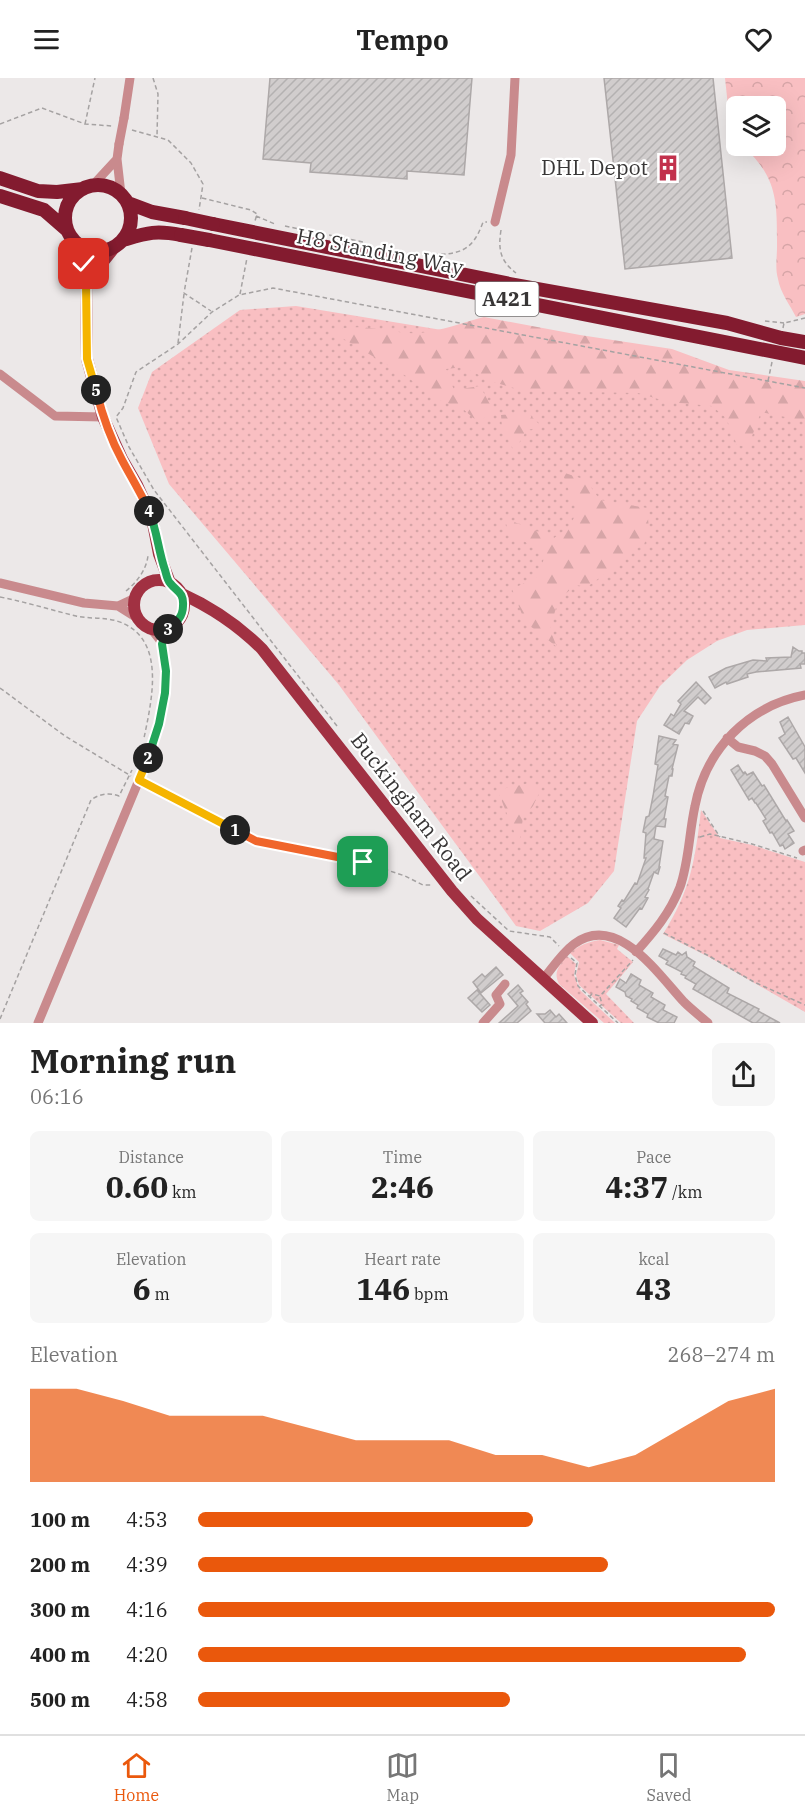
<!DOCTYPE html>
<meta charset="utf-8">
<style>
body{margin:0;font-family:"IBM Plex Serif",serif;background:#f6f6f6;color:#222;height:100vh;display:flex;flex-direction:column;font-size:22px;white-space:nowrap}
*{box-sizing:border-box;margin:0}
p{font-size:20px;color:#767676}
.icon{flex:none;width:33px;height:33px;fill:none;stroke:currentColor;stroke-width:2;stroke-linecap:round;stroke-linejoin:round}
.map{position:relative;height:945px;overflow:hidden}
.drawer{display:flex;flex-direction:column;background:#fff;flex:1}
.drawer>*{flex:none}
.buttons{position:absolute;left:726px;top:18px;display:grid;gap:12px}
.buttons a{display:grid;place-items:center;width:60px;height:60px;border-radius:9px;background:#fff;box-shadow:0 6px 24px #0002;font-size:30px}
.pin{position:absolute;display:grid;place-items:center;width:51px;height:51px;color:#fff;margin:-26px;border-radius:12px;box-shadow:0 3px 9px #0006}
.km{position:absolute;width:30px;height:30px;margin:-15px;border-radius:50%;background:#222;color:#fff;font-size:16px;line-height:30px;text-align:center}
.round{display:grid;place-items:center;flex:none;width:63px;height:63px;border-radius:9px;background:#f6f6f6}
.headline{display:flex;align-items:center;justify-content:space-between;height:102px;padding:0 30px}
h1{font-size:33px;font-weight:700;line-height:45px}
.metrics{display:grid;grid-template-columns:repeat(3,1fr);gap:9px;height:102px;padding:6px 30px}
.metrics div{display:grid;align-content:center;border-radius:9px;background:#f6f6f6;text-align:center}
.metrics b{font-size:30px;font-weight:700}
.metrics small{font-size:16px;font-weight:400}
.metrics p{font-size:16px}
.chart{height:168px;padding:12px 30px}
.chart p{display:flex;justify-content:space-between}
.chart svg{width:100%;height:108px;margin-top:6px;fill:#ea580c;opacity:.7}
ul{padding:0 30px;list-style:none;font-size:20px}
li{display:grid;grid-template-columns:96px 72px 1fr;align-items:center;height:45px}
li i{height:15px;border-radius:8px;background:#ea580c}
header{display:flex;justify-content:space-between;align-items:center;height:78px;padding:0 30px;background:#fff;font-size:27px;font-weight:700}
.menu{display:flex;justify-content:space-around;align-items:center;height:84px;border-top:2px solid #e0e0e0;background:#fff;font-size:16px;color:#767676}
.menu a{display:grid;justify-items:center;gap:3px}
.menu .selected{color:#ea580c}
.map>svg:first-child{display:block}
.grass{fill:url(#grass-dots)}
.forest{fill:url(#forest-firs)}
.park{fill:url(#park-crowns)}
.building{fill:url(#building-hatch);stroke:#ada8a8;stroke-width:1.5}
.lines{fill:none;stroke-linecap:round;stroke-linejoin:round}
.path{stroke:#a5a2a2;stroke-width:1.5;stroke-dasharray:4.5 3;stroke-linecap:butt}
.minor{stroke:#c98a8d;stroke-width:9}
.major{stroke:#a13142;stroke-width:12}
.highway{stroke:#831b2f;stroke-width:14}
.minor-bridge{stroke:#c98a8d;stroke-width:9}
.highway-bridge{stroke:#831b2f;stroke-width:14}
.split-1-casing{stroke:#fff;stroke-width:12}
.split-2-casing{stroke:#fff;stroke-width:12}
.split-3-casing{stroke:#fff;stroke-width:12}
.split-4-casing{stroke:#fff;stroke-width:12}
.split-5-casing{stroke:#fff;stroke-width:12}
.split-6-casing{stroke:#fff;stroke-width:12}
.split-1{stroke:#f0652b;stroke-width:8}
.split-2{stroke:#f5b400;stroke-width:8}
.split-3{stroke:#22a559;stroke-width:8}
.split-4{stroke:#22a559;stroke-width:8}
.split-5{stroke:#f0652b;stroke-width:8}
.split-6{stroke:#f5b400;stroke-width:8}
.labels{text-anchor:middle;stroke-width:4.5;stroke-linejoin:round;paint-order:stroke}
.shield{fill:#fff;stroke:#747272;stroke-width:1.5}
.shield-label{font-size:20px;font-weight:bold;fill:#383636}
.poi-label{font-size:21px;fill:#383636;stroke:#fff;text-anchor:end}
.street-label{font-size:21px;fill:#383636;stroke:#fff}
</style>
<header><svg class="icon" aria-label="menu" viewBox="0 0 24 24"><path d="M4 6h16M4 12h16M4 18h16"/></svg>Tempo<svg class="icon" aria-label="heart" viewBox="0 0 24 24"><path d="M12 20l-8-8c-3-5 5-10 8-4 3-6 11-1 8 4z"/></svg></header>
<div class="map">
<svg width="805" height="945" viewBox="0 0 805 945">
<defs>
<pattern id="grass-dots" width="8" height="8" patternUnits="userSpaceOnUse" patternTransform="scale(1.5)"><rect width="8" height="8" fill="#f9bfc2"/><path d="M2 2h.1M6 6h.1" fill="none" stroke="#d6a5a7" stroke-width="1.8" stroke-linecap="round"/></pattern>
<pattern id="forest-firs" width="22" height="20" patternUnits="userSpaceOnUse" patternTransform="scale(1.5)"><rect width="22" height="20" fill="#f9bfc2"/><path d="M5 1l3.5 6h-7zM16 11l3.5 6h-7z" fill="#d6a5a7"/></pattern>
<pattern id="park-crowns" width="20" height="18" patternUnits="userSpaceOnUse" patternTransform="scale(1.5)"><rect width="20" height="18" fill="#f9bfc2"/><path d="M2 6a3 3 0 1 1 6 0M12 15a3 3 0 1 1 6 0" fill="none" stroke="#d6a5a7"/></pattern>
<pattern id="building-hatch" width="6" height="6" patternUnits="userSpaceOnUse" patternTransform="scale(1.5)"><rect width="6" height="6" fill="#d1cdcd"/><path d="M-1 1l2-2M0 6l6-6M5 7l2-2" fill="none" stroke="#b4b1b1"/></pattern>
</defs>
<rect width="100%" height="100%" fill="#ece8e8"/>
<path class="grass" d="M296 228 805 312V547L747 552 717 563 687 582 660 608 637 643 614 793 588 825 540 853 516 848 339 607 169 406 138 330 152 294 240 232Z
M701 732 720 760 752 767 805 784V934L709 879 663 856C691 812 695 782 701 732Z
M600 862 619 867 617 871 633 884 606 916 634 945H621L579 907 576 897 579 884 570 875C579 867 588 864 600 862Z
M567 878 576 886 574 897 580 912 615 945H604L559 906C553 894 559 888 567 878Z"/>
<path class="forest" d="M484 239 580 257 672 271 729 292 805 303V343L761 334 748 369 737 367 726 340 712 328 668 324 638 315 524 313 490 303 464 289 446 291 454 312 480 308 493 332 479 345 463 331 434 320 406 298 332 254C361 242 391 257 420 255 440 253 465 244 484 239Z
M528 335 542 349 527 352 514 373 502 349 501 337Z
M562 394 586 402 600 422 647 430 649 451 644 467 625 475 617 487 587 509 576 507 558 522 550 552 557 569 525 544 512 511 539 498 545 476 522 462 511 460 504 440 554 460 569 449 577 434Z
M530 705 542 709 533 728 523 740 519 766 499 716 506 710Z"/>
<path class="park" d="M725 0H805V236L796 239C790 227 780 214 778 201 775 191 777 179 777 169 777 124 778 100 743 68H776V28H736V60L730 47Z"/>
<path class="building" d="M270 0H472L464 97 407 93V101L310 94 311 85 263 81Z
M604 0H713L732 180 625 191Z
M793 569 799 573H802V575H805V586H800L801 590 756 594 747 596 748 599 727 606 726 604 715 610 709 599 726 590 753 582 767 583 766 580 791 579Z
M696 604 711 620 705 626 698 619 684 633 693 638 689 646 685 645 679 656 664 647 671 636 674 638 681 626 678 623Z
M788 639 805 669V695L796 680 793 681 779 660 785 656 780 644Z
M659 658 676 662 673 666 678 667 672 691H673L672 698H669L665 718 668 719 664 741H666L665 749 656 748 654 761 663 763 659 789H660L658 796 654 794 648 811 649 812 645 819 648 820 642 831 640 830 626 849 614 840 621 830 618 828 622 822 624 823 635 805 637 806 646 780H644L646 755 643 754 646 739 649 738 653 718 658 687 655 686Z
M738 687 743 695 745 694 747 697 753 694 762 708 764 707 786 743 787 742 794 753 788 756 794 765 785 771 783 767 780 768 772 754 770 755 763 743 766 741 756 725H755L752 720 749 722 731 692Z
M663 871 676 877 678 874 682 877 686 874 687 879 695 884 693 888 729 910 727 915 759 931 758 933 780 945H753L693 911 696 906 685 900 686 898 681 896 682 894 666 886 668 883 659 878Z
M496 889 503 897 481 915 473 904 482 896 485 899Z
M631 896 641 902 639 907 653 915 651 919 665 927 663 932 677 939 674 945H659L647 939 648 936 637 930 638 927 631 923 632 921 626 918 625 914 616 909 620 901 626 905Z
M518 907 523 913 520 915 528 924 526 926 531 933 517 945H499L518 928 508 916Z
M477 912 490 927 482 934 468 920Z
M550 932 556 939 559 936 567 945H545L537 936H545Z"/>
<g class="lines">
<path class="path" d="M153 0 158 16 157 58
M0 46 42 30 85 46 112 48
M85 46 95 0
M132 52 168 62 191 85 203 106 199 132
M202 120 251 132 257 136 255 143
M256 138 275 146
M285 148 363 164
M501 152C498 171 500 183 516 195
M192 170 184 215 211 233
M426 177C457 176 472 176 483 144H487
M240 216 247 180
M765 243 784 245
M783 250 784 245 805 240
M178 265 184 216
M768 303 772 284
M126 513C137 504 147 491 148 477
M0 519C26 524 51 532 76 538 89 541 104 539 117 543 167 559 152 621 144 660
M0 610 65 658 131 698
M337 648 154 412 129 369 116 339 123 330 136 294 178 266 212 234 239 217 273 210 805 310
M146 706 256 763 363 784 405 798 423 807H433
M703 733 720 759
M700 759 710 756 752 766 797 780
M471 818 509 853 550 859 559 868
M664 855 709 878 754 904 805 927
M571 880 577 885 575 897 578 908 618 945
M589 919 592 916 600 918 633 882
M600 919 602 926 600 928
M0 941 91 722C99 716 109 714 119 718L132 692"/>
<path class="minor" d="M124 40 130 0
M119 66 117 81 121 116
M93 107 117 81
M495 144 511 77 515 0
M0 296 55 338 103 339
M0 505 84 525 118 528 137 540
M118 528 135 520
M162 566 169 550
M727 660 738 669 755 673 765 678 772 686 805 740
M803 773 805 772
M636 874C654 854 670 835 680 809 689 783 689 755 695 728 706 671 748 628 805 617
M544 900C553 889 562 875 574 866 617 834 658 896 684 924 691 931 700 938 708 945
M38 945 139 702C155 663 169 623 164 580 164 576 164 570 162 566 160 561 154 555 151 551
M483 945 500 926 496 917 505 906"/>
<path class="major" d="M77 165 84 186 86 205 87 281 103 339 122 381 137 407 152 440 159 476 170 505
M86 205 114 170
M134 527a25 25 0 1 1 50 0a25 25 0 1 1-50 0Z
M180 515C211 529 238 547 262 571L452 813 477 841 592 945"/>
<path class="highway" d="M0 100 38 113 57 114 83 111
M65 140a33 33 0 1 1 66 0a33 33 0 1 1-66 0Z
M0 118 44 132 67 152
M128 125 152 134 185 140
M213 146 510 206 727 245 781 260 805 264
M123 162C147 155 155 152 181 157
M209 162 805 280"/>
<path class="minor-bridge" d="M119 66 124 40"/>
<path class="highway-bridge" d="M185 140 213 146
M181 157 209 162"/>
</g>
<g class="lines">
<g class="split-1-casing">
<path id="split-1" d="M235 752 256 763 363 784"/>
</g>
<g class="split-2-casing">
<path id="split-2" d="M148 680 139 702 235 752"/>
</g>
<g class="split-3-casing">
<path id="split-3" d="M148 680 159 646 165 615 166 593 162 566 168 551"/>
</g>
<g class="split-4-casing">
<path id="split-4" d="M149 433C157 452 158 472 165 492 166 495 167 502 170 505 177 514 184 514 183 528 183 539 176 545 168 551"/>
</g>
<g class="split-5-casing">
<path id="split-5" d="M96 312C102 336 110 360 122 382 131 399 141 415 149 433"/>
</g>
<g class="split-6-casing">
<path id="split-6" d="M84 186 86 205 87 281 96 312"/>
</g>
<use href="#split-1" class="split-1"/>
<use href="#split-2" class="split-2"/>
<use href="#split-3" class="split-3"/>
<use href="#split-4" class="split-4"/>
<use href="#split-5" class="split-5"/>
<use href="#split-6" class="split-6"/>
</g>
<defs>
<g id="building-bare" transform="scale(2.07)"><path d="M-4-6H4V6H1V3H-1V6H-4ZM-2.5-4.3h1.7v1.8h-1.7ZM.8-4.3h1.7v1.8H.8ZM-2.5-1h1.7V.8h-1.7ZM.8-1h1.7V.8H.8Z" fill="#c2314c" stroke="#fff" stroke-width="2.5" paint-order="stroke"/></g>
</defs>
<g fill-rule="evenodd">
<use href="#building-bare" x="668" y="90"/>
</g>
<g class="labels">
<rect class="shield" x="475.5" y="204" width="63" height="34" rx="4.5"/>
<g class="shield-label">
<text x="507" y="228">A421</text>
</g>
<g class="poi-label">
<text x="648" y="97">DHL Depot</text>
</g>
<g class="street-label">
<text transform="translate(380 174) rotate(11)" y="7">H8 Standing Way</text>
<text transform="translate(411 729) rotate(52)" y="7">Buckingham Road</text>
</g>
</g>
</svg>
<div class="buttons">
<a><svg class="icon" aria-label="layers" viewBox="0 0 24 24"><path d="M12 4l9 5-9 5-9-5zM3 14l9 5 9-5"/></svg></a>
</div>
<div class="pin" style="left:363px;top:784px;background:#1e9e55"><svg class="icon" aria-label="arrive" viewBox="0 0 24 24"><path d="M6 21V4h12l-3 4 3 4H6"/></svg></div>
<div class="pin" style="left:84px;top:186px;background:#d93025"><svg class="icon" aria-label="check" viewBox="0 0 24 24"><path d="M5 12l5 5 9-10"/></svg></div>
<b class="km" style="left:235px;top:752px">1</b>
<b class="km" style="left:148px;top:680px">2</b>
<b class="km" style="left:168px;top:551px">3</b>
<b class="km" style="left:149px;top:433px">4</b>
<b class="km" style="left:96px;top:312px">5</b>
</div>
<section class="drawer">
<div class="headline"><div><h1>Morning run</h1><p>06:16</p></div><a class="round"><svg class="icon" aria-label="share" viewBox="0 0 24 24"><path d="M12 15V3M7 8l5-5 5 5M5 13v7h14v-7"/></svg></a></div>
<div class="metrics">
<div><p>Distance</p><b>0.60<small> km</small></b></div>
<div><p>Time</p><b>2:46</b></div>
<div><p>Pace</p><b>4:37<small> /km</small></b></div>
</div>
<div class="metrics">
<div><p>Elevation</p><b>6<small> m</small></b></div>
<div><p>Heart rate</p><b>146<small> bpm</small></b></div>
<div><p>kcal</p><b>43</b></div>
</div>
<div class="chart"><p><span>Elevation</span>268–274 m</p>
<svg viewBox="0 0 160 44" preserveAspectRatio="none"><path d="M0 44V6L10 6L20 11L30 17L40 17L50 17L60 22L70 27L80 27L90 27L100 33L110 33L120 38L130 33L140 22L150 11L160 6V44z"/></svg>
</div>
<ul>
<li><b>100 m</b>4:53<i style="width:58%"></i></li>
<li><b>200 m</b>4:39<i style="width:71%"></i></li>
<li><b>300 m</b>4:16<i style="width:100%"></i></li>
<li><b>400 m</b>4:20<i style="width:95%"></i></li>
<li><b>500 m</b>4:58<i style="width:54%"></i></li>
</ul>
</section>
<nav class="menu">
<a class="selected"><svg class="icon" aria-label="home" viewBox="0 0 24 24"><path d="M3 11l9-7 9 7M6 9v11h12V9"/></svg>Home</a>
<a><svg class="icon" aria-label="map" viewBox="0 0 24 24"><path d="M3 6l6-2 6 2 6-2v14l-6 2-6-2-6 2zM9 4v14M15 6v14"/></svg>Map</a>
<a><svg class="icon" aria-label="saved" viewBox="0 0 24 24"><path d="M7 4h10v16l-5-4-5 4z"/></svg>Saved</a>
</nav>
